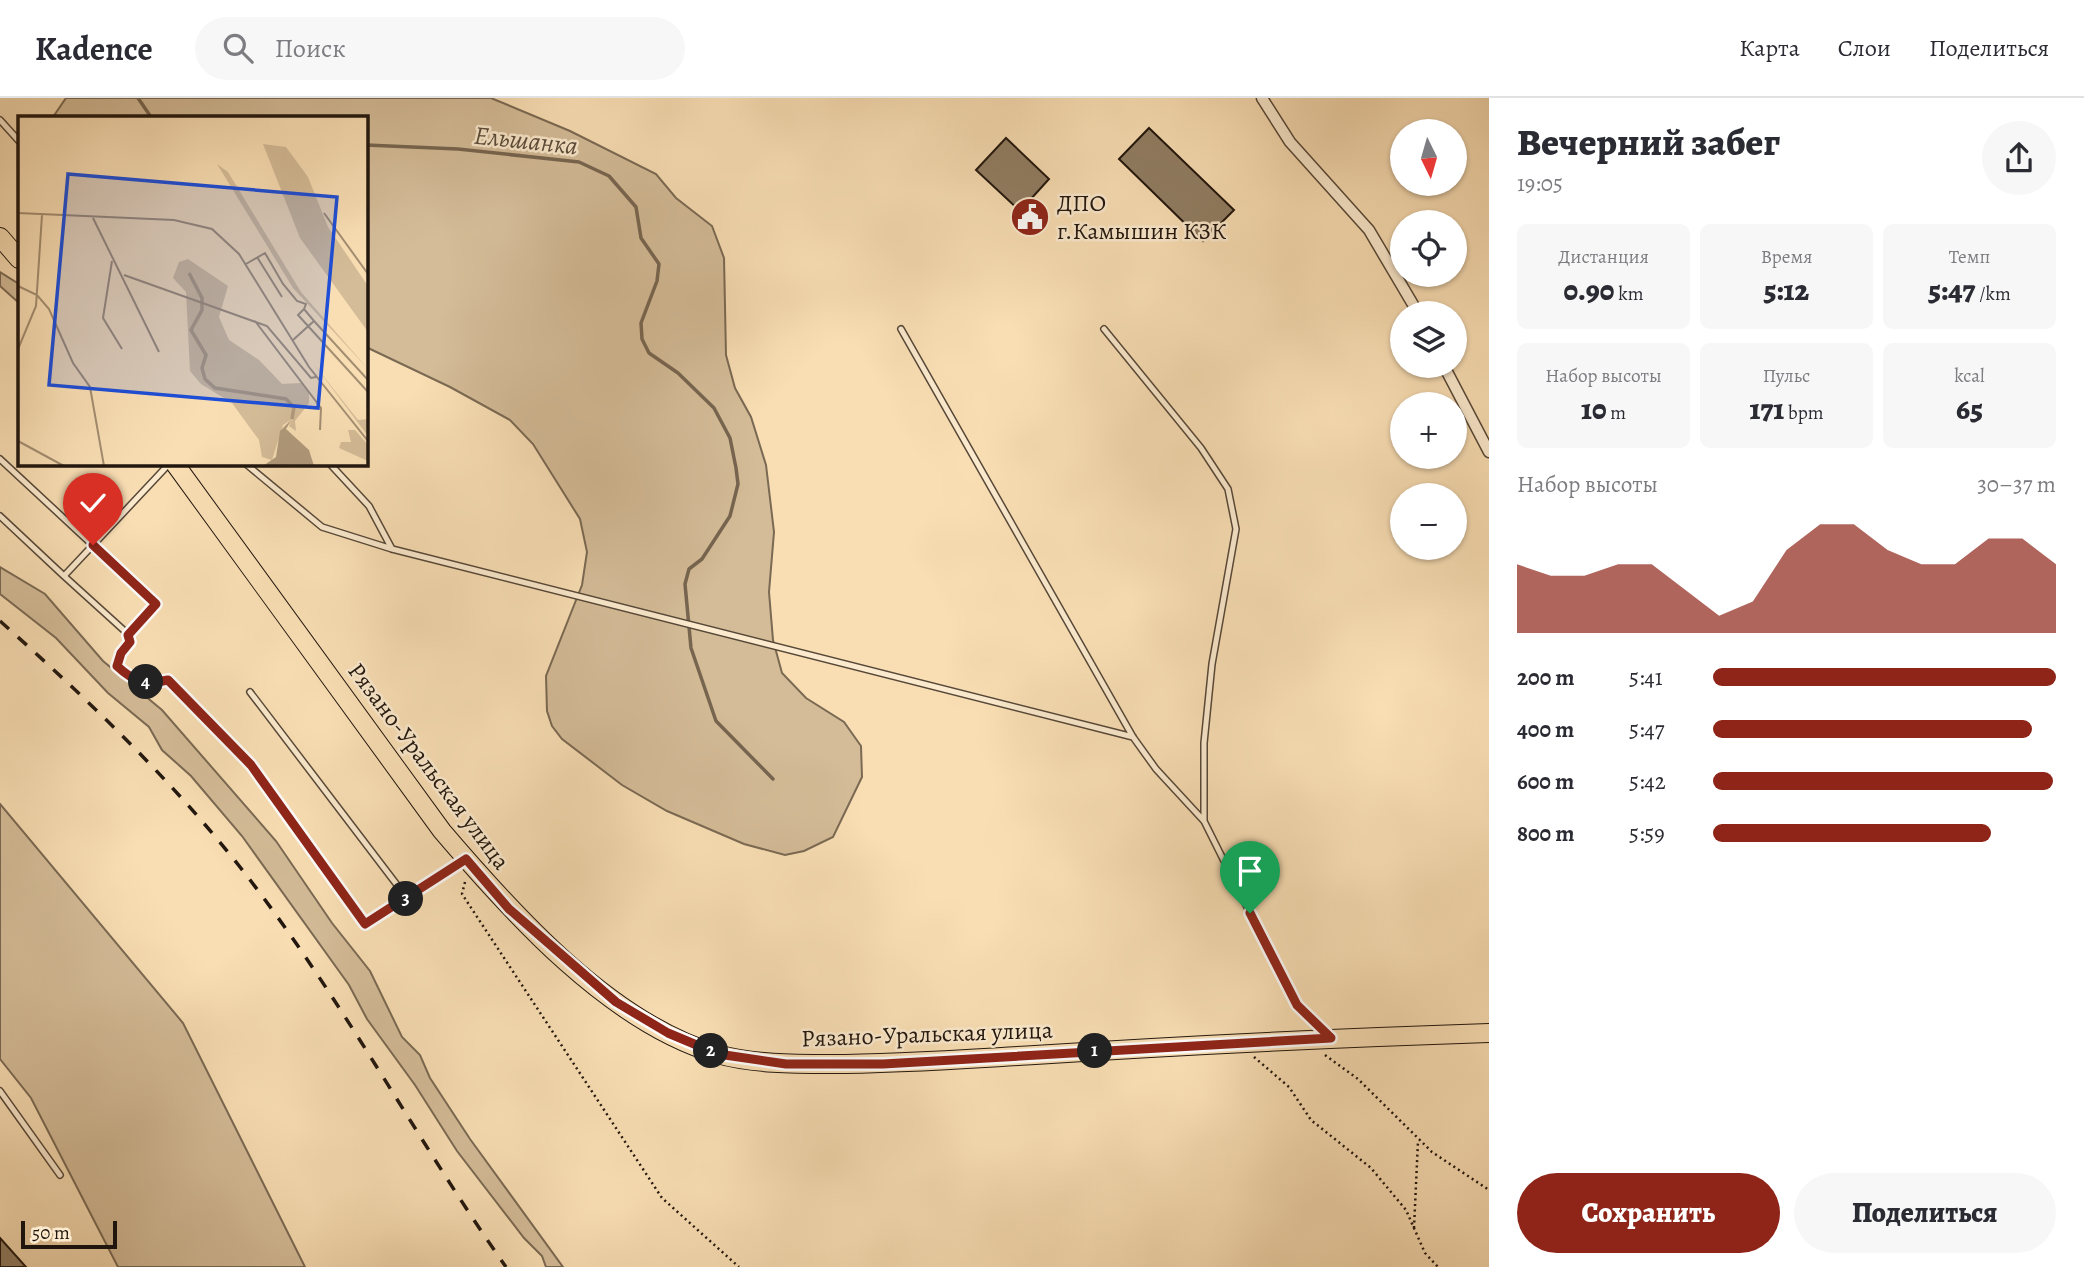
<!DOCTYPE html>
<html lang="ru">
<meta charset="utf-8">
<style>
body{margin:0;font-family:Alegreya,serif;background:#f7f7f7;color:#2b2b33;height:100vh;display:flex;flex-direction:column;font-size:26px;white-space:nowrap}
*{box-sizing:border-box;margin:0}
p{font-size:23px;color:#7c7c81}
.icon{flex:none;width:38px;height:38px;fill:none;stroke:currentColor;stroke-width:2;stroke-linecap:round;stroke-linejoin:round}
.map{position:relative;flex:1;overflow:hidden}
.details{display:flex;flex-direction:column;background:#fff;width:595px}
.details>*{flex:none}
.needle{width:46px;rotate:175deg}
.tools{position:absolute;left:1390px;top:21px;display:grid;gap:14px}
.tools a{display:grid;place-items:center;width:77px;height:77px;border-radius:50%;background:#fff;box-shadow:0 2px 5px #0004;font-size:35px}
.scale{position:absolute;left:21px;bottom:18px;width:96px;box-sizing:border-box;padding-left:7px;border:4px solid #21160e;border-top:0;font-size:19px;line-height:24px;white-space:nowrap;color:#21160e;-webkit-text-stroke:5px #fbeace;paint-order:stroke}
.pin{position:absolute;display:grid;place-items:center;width:60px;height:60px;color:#fff;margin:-72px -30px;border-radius:50% 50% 50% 0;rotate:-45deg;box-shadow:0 0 7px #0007}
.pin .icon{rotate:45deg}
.km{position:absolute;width:35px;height:35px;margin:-18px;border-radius:50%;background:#222;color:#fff;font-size:19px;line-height:35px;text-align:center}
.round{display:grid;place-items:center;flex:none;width:74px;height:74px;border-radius:37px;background:#f7f7f7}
.summary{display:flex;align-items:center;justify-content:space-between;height:119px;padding:0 28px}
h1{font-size:38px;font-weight:800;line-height:52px}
.figures{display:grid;grid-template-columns:repeat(3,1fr);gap:10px;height:119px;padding:7px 28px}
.figures div{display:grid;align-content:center;border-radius:10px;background:#f7f7f7;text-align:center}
.figures b{font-size:30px;font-weight:800}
.figures small{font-size:19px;font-weight:400}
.figures p{font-size:19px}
.chart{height:196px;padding:14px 28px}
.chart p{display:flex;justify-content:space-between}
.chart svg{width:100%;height:126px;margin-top:7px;fill:#8f2418;opacity:.7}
.action{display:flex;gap:14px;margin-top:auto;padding:14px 28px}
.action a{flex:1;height:80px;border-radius:42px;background:#8f2418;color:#fff;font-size:28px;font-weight:800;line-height:80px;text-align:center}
.action a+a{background:#f7f7f7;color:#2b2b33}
ul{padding:0 28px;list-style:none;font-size:23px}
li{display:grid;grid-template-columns:112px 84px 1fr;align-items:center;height:52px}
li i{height:18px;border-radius:9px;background:#8f2418}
header{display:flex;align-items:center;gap:42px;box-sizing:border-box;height:98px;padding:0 35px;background:#fff;border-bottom:2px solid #e1e1e2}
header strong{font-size:33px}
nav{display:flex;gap:38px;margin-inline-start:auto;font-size:24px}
.search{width:490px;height:63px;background:#f7f7f7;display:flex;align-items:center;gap:18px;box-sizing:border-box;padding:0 24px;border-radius:38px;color:#7c7c81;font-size:26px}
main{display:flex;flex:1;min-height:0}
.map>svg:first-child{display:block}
.green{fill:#d4bc98;stroke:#7a6953;stroke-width:2}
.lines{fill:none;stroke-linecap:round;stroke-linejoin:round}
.stream{stroke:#776550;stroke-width:3.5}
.building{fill:#917e64;stroke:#21160e;stroke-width:2}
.lane-casing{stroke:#574838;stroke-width:8}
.street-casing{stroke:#574838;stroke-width:13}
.primary-casing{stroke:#21160e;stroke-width:20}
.path{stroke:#21160e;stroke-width:2.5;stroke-dasharray:2 3.5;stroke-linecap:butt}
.lane{stroke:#fbeace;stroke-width:5}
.street{stroke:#fbeace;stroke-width:10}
.primary{stroke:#f9deb4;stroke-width:18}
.rail{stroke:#21160e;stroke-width:3.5;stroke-dasharray:12 12;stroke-linecap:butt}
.route-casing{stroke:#fff;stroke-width:14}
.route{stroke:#8f2418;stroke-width:9}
.labels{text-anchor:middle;stroke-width:5;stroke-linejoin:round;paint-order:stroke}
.poi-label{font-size:24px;fill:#21160e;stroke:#fbeace;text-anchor:start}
.street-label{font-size:24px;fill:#21160e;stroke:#fbeace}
.water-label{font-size:26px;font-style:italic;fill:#5a4b3a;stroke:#fbeace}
.inset-river{fill:none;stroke:#b09a7c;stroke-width:3.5}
.inset-road{fill:none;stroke:#a38e72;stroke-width:2}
.view{fill:#1d4ed8;fill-opacity:0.15;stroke:#1d4ed8;stroke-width:3.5}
.inset-edge{fill:none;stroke:#21160e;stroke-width:3.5}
</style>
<header>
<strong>Kadence</strong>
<div class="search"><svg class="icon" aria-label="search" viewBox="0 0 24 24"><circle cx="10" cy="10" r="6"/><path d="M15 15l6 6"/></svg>Поиск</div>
<nav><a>Карта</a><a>Слои</a><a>Поделиться</a></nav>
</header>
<main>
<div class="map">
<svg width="1489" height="1169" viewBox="0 0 1489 1169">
<rect width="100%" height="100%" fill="#f9deb4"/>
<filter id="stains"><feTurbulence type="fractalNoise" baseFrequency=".00286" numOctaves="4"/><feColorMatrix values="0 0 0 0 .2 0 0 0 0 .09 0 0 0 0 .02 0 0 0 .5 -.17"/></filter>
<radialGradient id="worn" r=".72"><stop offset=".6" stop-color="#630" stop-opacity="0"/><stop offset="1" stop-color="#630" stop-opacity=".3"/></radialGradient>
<path class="green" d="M66 0H491L570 33 656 76 676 100 712 128 724 160 726 257 735 290 751 319 766 367 774 434 769 494 773 542 782 575 806 600 844 624 861 648 862 679 833 739 804 753 785 757 744 746 667 713 622 687 562 641 552 628 547 613 546 578 582 487 587 454 580 421 533 346 510 322 450 289 366 249V19H53Z
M0 174 19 186V205L0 188Z
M0 469 45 496 103 563 162 612 276 743 332 825 370 873 402 939 420 957 430 980 470 1041 563 1169H546L542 1158 524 1140 457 1053 415 987 367 921 349 887 242 738 191 678 162 652 149 629 108 595 56 540 0 496Z
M0 706 183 925 305 1169H118L31 1000 0 961Z"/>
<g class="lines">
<path class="stream" d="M138 0 151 19
M366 47 458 51 579 64 609 78 636 109 641 140 659 166 657 183 641 225 642 241 649 255 678 275 714 310 730 340 736 370 738 386 730 418 702 461 689 471 685 486 691 550 716 623 773 681"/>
</g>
<path class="building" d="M1149 30 1234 112 1203 143 1119 61Z
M1006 40 1049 81 1020 113 976 72Z
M0 1140 26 1169H0Z"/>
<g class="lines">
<g class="lane-casing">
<path id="lane" d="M0 22 19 43
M901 231 1133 639 1156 671 1204 723 1296 907 1326 935
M1104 231 1201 350 1228 391 1236 431 1212 566 1204 645V723
M0 361 156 506 128 536 64 478
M246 366 322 429 392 451 1133 639
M330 366 369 408 392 451
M0 418 64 478 169 366
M128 536 130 544 121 555 117 568C134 584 145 587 168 581L251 667 365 826 464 763
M250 594 407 800
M0 993 60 1077"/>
</g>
<g class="street-casing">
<path id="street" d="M1262 0 1290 44 1369 132 1418 215
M1444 268 1489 354"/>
</g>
<g class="primary-casing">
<path id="primary" d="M0 139 19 161
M175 366 442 733C512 815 610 925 717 956 753 966 793 966 830 966 899 966 966 961 1035 957 1186 947 1337 940 1489 935"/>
</g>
<path class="path" d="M465 784 462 796 662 1100 739 1169
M1325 957 1358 981 1432 1054 1489 1092
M1254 959 1289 989 1311 1022 1371 1070 1406 1112 1425 1155 1438 1169
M1414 1130 1418 1043"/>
<use href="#lane" class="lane"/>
<use href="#street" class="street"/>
<use href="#primary" class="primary"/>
<path class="rail" d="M0 523C86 600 168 678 240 769 339 895 414 1038 506 1169"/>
</g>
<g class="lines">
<g class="route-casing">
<path id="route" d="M93 447 156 506 128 537 130 544 121 555 117 568C134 584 145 587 168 582L251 667 365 826 466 761 509 811 616 904 668 935 718 956 786 966H883L1331 940 1297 907 1250 815"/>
</g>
<use href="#route" class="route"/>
</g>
<defs>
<g id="civic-disc" transform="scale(2.0125)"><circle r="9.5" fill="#8f2418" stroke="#fbeace"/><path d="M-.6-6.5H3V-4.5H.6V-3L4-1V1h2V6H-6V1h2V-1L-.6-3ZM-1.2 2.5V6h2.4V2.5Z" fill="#fff"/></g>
</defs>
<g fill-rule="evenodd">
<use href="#civic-disc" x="1030" y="119"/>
</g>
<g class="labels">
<g class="poi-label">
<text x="1057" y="113">ДПО<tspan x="1057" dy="28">г.Камышин КЗК</tspan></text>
</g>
<g class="street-label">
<text transform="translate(429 668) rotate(53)" y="8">Рязано-Уральская улица</text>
<text transform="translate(927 936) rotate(-2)" y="8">Рязано-Уральская улица</text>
</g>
<g class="water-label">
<text transform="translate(526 42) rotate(6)" y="9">Ельшанка</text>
</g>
</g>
<g transform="translate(18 18)">
<rect width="350" height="350" fill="#f9deb4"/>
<path d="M245 28 268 31 290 61 310 111 350 170V216L282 122ZM199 48 210 56 283 176 350 253 275 172ZM170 143 210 170 201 201 211 224 241 244 264 268 283 267 291 277V287L277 305 278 315 271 310 274 303 265 309 254 344 244 341 241 324 214 287 183 268 172 255 168 176 155 162 161 146ZM295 247 340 304 350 303V320ZM330 314H337L350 329V345L321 332 323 326H333Z" fill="#d4bc98"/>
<path d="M274 303 268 313 291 334 296 350H245L258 341 262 315Z" fill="#b09a7c"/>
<path class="inset-river" d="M171 157 184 182V194L173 214 188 239 184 252 187 263 197 272 268 283 276 291 274 303"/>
<path class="inset-road" d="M0 97 156 104 194 113 221 138 291 251 350 325M306 97 350 158M75 102 141 236M239 141 264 181M94 145 85 202 104 233M228 148 247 137 265 168 279 185 288 188 286 193M106 159 249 210 293 262 298 261M0 170 19 179 31 193 55 247 72 271 86 350M237 205 303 292 302 314M296 205 286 193 280 199 350 276M275 224 296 205 350 264M0 233 18 190 24 99M0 325 46 350"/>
<path class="view" d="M50 58 319 81 300 292 31 269Z"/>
<rect width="350" height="350" class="inset-edge"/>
</g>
<rect width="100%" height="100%" filter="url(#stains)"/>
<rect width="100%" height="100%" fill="url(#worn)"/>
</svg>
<div class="tools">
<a><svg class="needle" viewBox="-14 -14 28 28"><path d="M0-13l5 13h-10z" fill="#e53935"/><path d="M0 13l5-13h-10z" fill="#7c7c81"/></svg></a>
<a><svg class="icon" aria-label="locate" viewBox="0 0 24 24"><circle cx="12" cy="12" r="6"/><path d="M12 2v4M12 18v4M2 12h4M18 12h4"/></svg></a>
<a><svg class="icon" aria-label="layers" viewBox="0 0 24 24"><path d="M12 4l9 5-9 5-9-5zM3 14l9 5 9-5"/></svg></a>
<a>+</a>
<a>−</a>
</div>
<div class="scale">50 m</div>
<div class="pin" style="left:1250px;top:815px;background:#1e9e55"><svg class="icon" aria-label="arrive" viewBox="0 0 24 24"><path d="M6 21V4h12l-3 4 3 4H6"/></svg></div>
<div class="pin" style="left:93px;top:447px;background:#d93025"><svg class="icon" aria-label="check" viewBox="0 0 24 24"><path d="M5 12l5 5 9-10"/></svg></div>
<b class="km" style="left:1095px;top:953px">1</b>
<b class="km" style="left:711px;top:953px">2</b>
<b class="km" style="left:406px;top:801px">3</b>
<b class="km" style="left:146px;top:584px">4</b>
</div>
<section class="details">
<div class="summary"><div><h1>Вечерний забег</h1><p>19:05</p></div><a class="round"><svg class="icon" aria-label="share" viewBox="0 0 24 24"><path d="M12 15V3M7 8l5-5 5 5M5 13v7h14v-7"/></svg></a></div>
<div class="figures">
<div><p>Дистанция</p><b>0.90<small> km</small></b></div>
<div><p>Время</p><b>5:12</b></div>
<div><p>Темп</p><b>5:47<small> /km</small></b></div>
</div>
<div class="figures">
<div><p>Набор высоты</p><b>10<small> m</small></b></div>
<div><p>Пульс</p><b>171<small> bpm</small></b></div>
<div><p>kcal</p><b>65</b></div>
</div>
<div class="chart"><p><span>Набор высоты</span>30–37 m</p>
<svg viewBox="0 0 160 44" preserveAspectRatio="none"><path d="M0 44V20L10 24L20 24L30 20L40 20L50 29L60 38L70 33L80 15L90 6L100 6L110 15L120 20L130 20L140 11L150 11L160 20V44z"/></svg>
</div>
<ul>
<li><b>200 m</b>5:41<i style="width:100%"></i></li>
<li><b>400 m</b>5:47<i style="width:93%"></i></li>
<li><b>600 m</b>5:42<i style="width:99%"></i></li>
<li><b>800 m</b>5:59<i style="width:81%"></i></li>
</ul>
<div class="action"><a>Сохранить</a><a>Поделиться</a></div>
</section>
</main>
